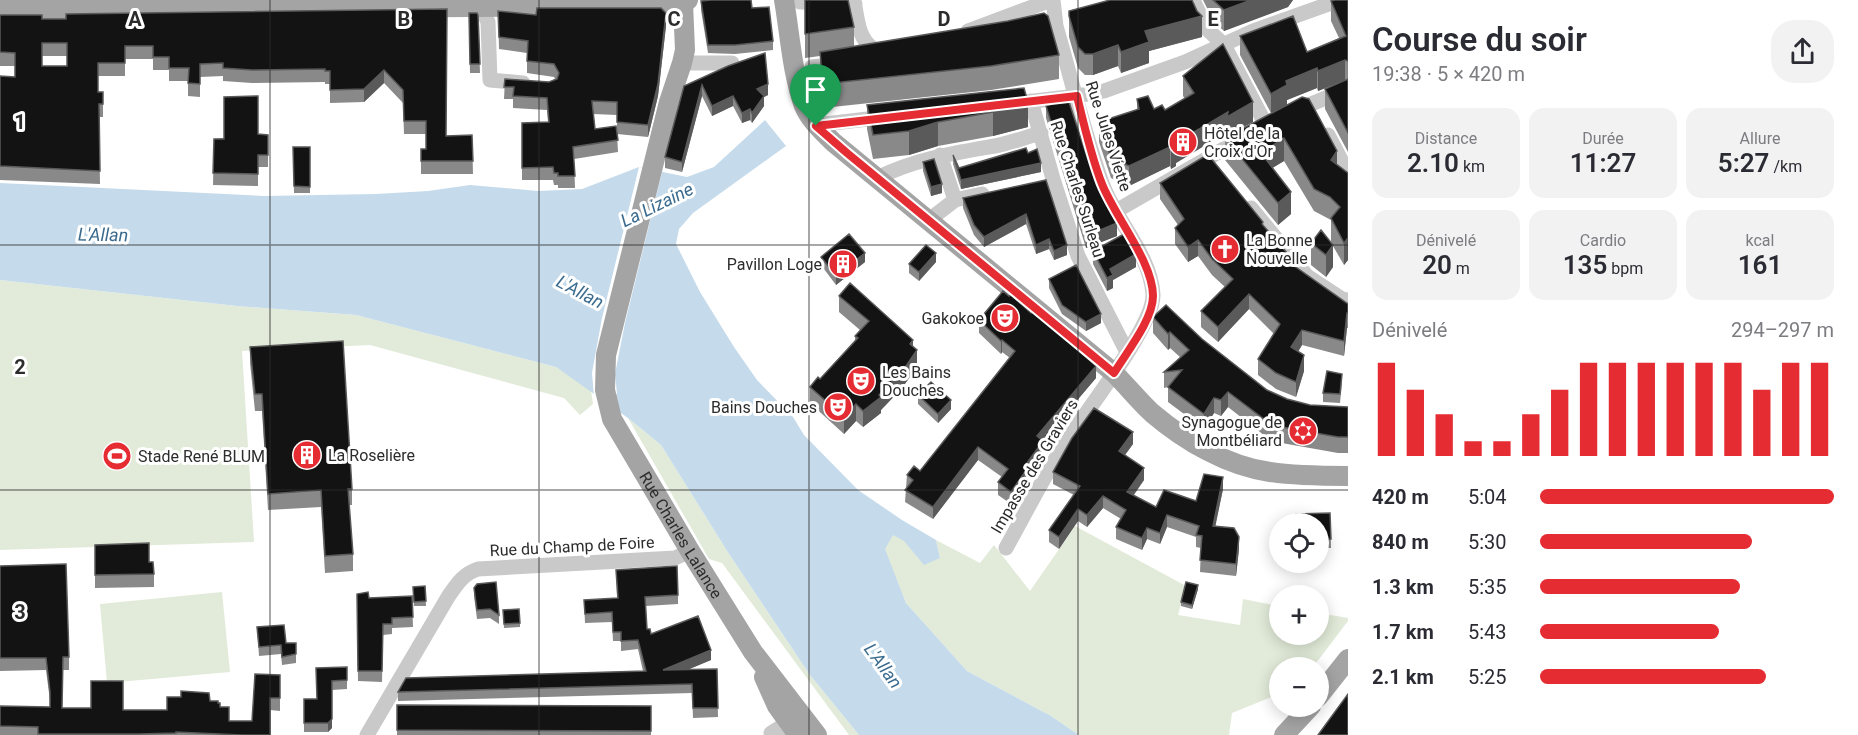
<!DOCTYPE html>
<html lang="fr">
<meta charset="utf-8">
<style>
body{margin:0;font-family:Roboto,sans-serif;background:#f2f2f3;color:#2b2b33;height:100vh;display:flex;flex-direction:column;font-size:22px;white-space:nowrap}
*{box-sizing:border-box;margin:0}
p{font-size:20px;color:#7c7c81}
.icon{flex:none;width:33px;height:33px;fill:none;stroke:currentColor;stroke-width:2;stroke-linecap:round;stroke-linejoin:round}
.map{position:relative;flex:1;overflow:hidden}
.details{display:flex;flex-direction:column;background:#fff;width:510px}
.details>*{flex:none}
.fabs{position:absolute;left:1269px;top:513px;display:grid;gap:12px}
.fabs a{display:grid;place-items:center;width:60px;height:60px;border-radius:50%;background:#fff;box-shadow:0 3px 15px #0003;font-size:30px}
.pin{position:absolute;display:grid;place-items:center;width:51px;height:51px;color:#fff;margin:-62px -26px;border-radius:50% 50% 50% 0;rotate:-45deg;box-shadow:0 0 6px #0007}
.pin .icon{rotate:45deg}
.round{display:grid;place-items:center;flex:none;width:63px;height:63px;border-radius:24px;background:#f2f2f3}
.overview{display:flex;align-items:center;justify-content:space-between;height:102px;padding:0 24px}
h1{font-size:33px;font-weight:600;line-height:45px}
.stats{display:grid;grid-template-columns:repeat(3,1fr);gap:9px;height:102px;padding:6px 24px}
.stats div{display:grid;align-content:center;border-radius:15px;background:#f2f2f3;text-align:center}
.stats b{font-size:26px;font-weight:600}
.stats small{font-size:16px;font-weight:400}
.stats p{font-size:16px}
.chart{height:168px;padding:12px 24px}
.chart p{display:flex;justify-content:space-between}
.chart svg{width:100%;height:108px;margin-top:6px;stroke:#e62c33;stroke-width:6}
ul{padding:0 24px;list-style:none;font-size:20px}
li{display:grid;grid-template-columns:96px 72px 1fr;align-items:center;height:45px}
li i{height:15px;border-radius:8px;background:#e62c33}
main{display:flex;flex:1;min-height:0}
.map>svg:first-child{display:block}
.green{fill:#e2ebd9}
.water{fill:#c5dbeb}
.pier{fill:#fff}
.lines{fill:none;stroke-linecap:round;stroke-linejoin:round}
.minor{stroke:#c9c9c9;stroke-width:15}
.major{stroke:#a4a4a4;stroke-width:20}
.wall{fill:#898989;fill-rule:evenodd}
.shaded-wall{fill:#5a5a5a}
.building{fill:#131313;stroke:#5a5a5a;stroke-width:1.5;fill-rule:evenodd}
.route-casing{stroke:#fff;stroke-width:12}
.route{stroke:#e62c33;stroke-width:8}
.grid{fill:none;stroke:#2c2c2c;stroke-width:1.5;stroke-opacity:0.55}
.labels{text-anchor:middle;stroke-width:6;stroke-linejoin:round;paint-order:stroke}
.poi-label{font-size:16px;fill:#2c2c2c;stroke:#fff;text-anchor:start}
.street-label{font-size:16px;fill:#2c2c2c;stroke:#fff}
.water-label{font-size:18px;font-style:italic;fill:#3a6b8f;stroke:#fff}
.grid-label{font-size:20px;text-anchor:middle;font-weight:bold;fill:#2c2c2c;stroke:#fff;stroke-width:6;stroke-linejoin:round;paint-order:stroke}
</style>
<main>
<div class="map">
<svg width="1348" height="735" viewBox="0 0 1348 735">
<rect width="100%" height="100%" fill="#fff"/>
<path class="green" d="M0 280 237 306 356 315 556 367 591 390 593 404 580 415 564 398 370 345 242 351 254 542 0 550Z
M628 418 661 445 729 554 810 675 859 735H849L722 563 709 559Z
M1075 526 1186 586 1178 615 1240 625 1243 599 1279 606 1280 634H1318L1319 613 1348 618V621L1313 667 1280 668 1279 694 1232 713 1229 735H1079L1051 716 967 671 906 603 884 549 892 534 940 558 936 540 980 563 994 545 1030 591Z
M222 592 230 672 107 683 100 604Z"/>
<path class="water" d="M765 120 786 146 693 213 679 229 676 244 700 292 734 347 757 380 793 417 804 435 858 490 902 520 936 540 940 558 924 565 904 541 893 535 885 549 906 603 967 671 1051 716 1079 735H859L810 675 729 554 661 445 628 418 556 367 356 315 237 306 0 280V183L264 196 376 194 428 191 470 185 538 191 582 189 639 167 687 177 714 167Z"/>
<path class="pier" d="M639 167 662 172 625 323 615 374 617 394 594 396 592 373 602 318Z"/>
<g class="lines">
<path class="minor" d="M797 0 800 2 855 4
M854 0C857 17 858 40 874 49
M1193 0 1206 28 1224 45 1266 125
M481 7 488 22 490 80 523 83
M968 31 1051 0
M682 63H732
M797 79 809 76 812 67 839 64
M1031 101 1053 179 1078 256 1127 352
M1007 104 1077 96 1104 91 1185 62 1253 31 1340 0
M1294 111 1348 89
M816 125 885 117
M1328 135 1348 173
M940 155 955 200
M877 178C915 159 955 153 995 146 1011 143 1026 137 1041 133
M1251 208 1307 276 1342 299 1348 300
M1116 211 1241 139
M929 220 955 200 982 194
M1006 548C1025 514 1043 478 1064 445 1083 415 1155 325 1153 294 1150 253 1115 220 1102 183 1084 132 1071 78 1056 26L1053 0
M771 733 779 728 799 726
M367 735 448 597C457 584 463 574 478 569L675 558 690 551"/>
<g class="major">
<path d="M784 0C790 34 792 73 804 106 810 120 822 131 833 142L1114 373C1127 386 1139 401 1152 413 1185 441 1227 466 1270 472 1296 476 1322 476 1348 476"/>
<path id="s1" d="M683 3 685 50 682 63 669 102 606 355 605 390 612 419 690 551 753 652 817 735"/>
<path d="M0 10 629 6C647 6 672 10 688 0"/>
<path d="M764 677 777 706 798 735"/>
<path d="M1318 697 1348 659"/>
<path d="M1284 735 1311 706"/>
</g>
</g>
<path class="wall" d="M805 0 854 27V46L1059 55V79L991 90 823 108 820 76V56L805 58Z
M1203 0H1293L1288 7 1224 31 1214 22Z
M1348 0V152L1325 109V89L1346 80 1318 91 1317 88 1287 100V105L1271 113 1240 55V36L1307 52 1339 38 1331 21V1Z
M701 1 752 8 773 41V50L735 54 708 53 701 10Z
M447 9 446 136 472 135 473 174H421V149H426V134H404L403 103 384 83 364 102 330 103V84H325V82L252 83 223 81V76L200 77V97L188 96V81H169V70H153V59H125V76H98V92H103V117H99L100 184 0 180V76L15 77V66H0V15L42 19H66ZM42 56H67V66H42Z
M498 11 536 15 666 26 658 96 648 137 617 134 618 152 574 159 575 188H558V185H554L553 180H522V123L548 122 547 110 513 108V99H504L505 79 549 82 555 79 554 77 527 73V53L499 49ZM593 114 617 115V132L595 129Z
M1069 11 1202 37 1149 51V63L1121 73 1118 66 1093 75H1085L1078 68 1069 37Z
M469 13 478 15 480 73H470Z
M728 66 768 95 764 97V106L752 123 750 120 742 123 733 106 712 116 702 96 682 172 665 168V157L684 86Z
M1183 76 1253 122 1227 132 1176 163V166L1171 169 1170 166 1129 186 1111 178 1099 142V122L1137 110V99L1154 109 1165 110 1185 99 1183 96Z
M1024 88 1028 127 993 136 938 146 909 155 873 159 867 129V105Z
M1302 97 1337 165 1348 173V260L1344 265 1333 246V267L1326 277 1311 265V243L1333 245 1331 241V220L1314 211 1284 161 1272 168 1291 214 1278 225 1225 160V138Z
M1046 106 1096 184 1117 236 1086 248 1046 118Z
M258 134 268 135V167H258V186L213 185 214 139Z
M293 147H310V193H294Z
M1028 153 1041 172 961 189 953 164V155L959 168Z
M923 162 942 193 931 196 923 171Z
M1046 180 1067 255 1054 260 1049 249 1036 254 1026 224 984 247 974 235 963 208V198Z
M1160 183 1263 226 1288 261 1348 304V328H1347L1344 356 1302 345 1298 352 1304 371 1296 397 1276 389 1258 375V359L1274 334 1249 309 1218 342 1201 327V311L1225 287 1212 275 1198 256 1188 262 1175 244V228L1178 225 1160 199Z
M1093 251 1136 267 1113 280V288L1107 291 1093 264Z
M821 257 865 262 836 285 821 265Z
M936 262 919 281 909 273V264Z
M1049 279 1101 323 1086 331 1062 314 1049 288Z
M839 296 913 346 917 367 902 388 881 410V413L863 427 856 421 844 434 810 403V387L820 379 855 340V336L860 330 839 312Z
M1153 317 1202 339 1267 390 1287 399 1310 405 1348 407V453H1338L1276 442 1266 443 1265 436 1228 407 1221 416 1214 413 1204 429 1168 402V387L1164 388V372L1180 357 1170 348 1168 350 1153 333Z
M979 320 1096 378 1042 441 1043 454 1027 475V482L1011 504 998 495V482L1002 477 978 460 933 519 905 502 907 475 920 471 1010 358 1002 352 1001 354 979 333Z
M250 347 352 489V505H349L353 554V571L325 573 321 507 268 510 262 411H255L250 363Z
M1342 383 1340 403 1323 402V393Z
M918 395 951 409 938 423 918 404Z
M1133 444 1125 455 1144 480 1134 495 1156 507 1196 501 1223 489 1215 526 1239 549 1236 576 1200 572 1201 548 1196 547V537L1167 527 1160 544 1147 539 1142 550 1116 539V527L1121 519 1103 508 1087 527 1078 521 1059 549 1049 542V530L1074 495 1053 484V472Z
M1330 513 1331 548H1318V524Z
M95 545 149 562 154 574V587L95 588Z
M0 566 69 657V670H63L62 708 123 710H167L210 701 218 703 229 721H252L280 675V711L270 710V735H0V706L50 707V701L46 670 0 671Z
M616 570 678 595V604L646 606 647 629 651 634 711 660 687 670 717 669 718 717 693 718 692 693 398 701V692L643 671 638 649 621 651V641H613L612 622 585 623 584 600 617 598Z
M425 586 426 606H414L413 587Z
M474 588 499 615V624L490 618 477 619 474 596Z
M1198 589 1192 609 1181 606V602Z
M357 594 369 598 412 596 413 627 392 628V634L383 635 382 682 358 681Z
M503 610 520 623V627L504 628Z
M257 627 286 643H296V663L282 665 281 654 259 656Z
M347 667V689L332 690V728L328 732H304V699H317L316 668Z
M397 705 651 706V735H397Z"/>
<path class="shaded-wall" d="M1251 0H1293L1288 7 1224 31V10Z
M666 13V26L658 96 648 137V125Z
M1202 16V37L1149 51V63L1121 73V52L1145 31Z
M1118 45V66L1093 75V54Z
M1345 60V80L1318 91V71Z
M1317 68V88L1287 100V105L1271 113V94L1286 81Z
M384 70V83L364 102V89Z
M768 84V95L764 97V106L752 123V113L757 89Z
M702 85V96L682 172V162Z
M733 96V106L712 116V106Z
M1028 102V127L993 136V112Z
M1253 102V122L1227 136V132L1176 163V166L1171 169V149L1172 145 1228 112Z
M750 109V120L742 123V113Z
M938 122V146L909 155V131Z
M1284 138V161L1261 175V153Z
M1170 147V166L1129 186V166Z
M1337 151V173L1331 160Z
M1041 163V172L961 189V180Z
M942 184V193L931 196V187Z
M1291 192V214L1278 225V203Z
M1026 214V224L984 247V237Z
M1117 223V236L1086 248V236Z
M1348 238V260L1344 265V243Z
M1049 239V249L1036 254V245Z
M1198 240V256L1188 262V247Z
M1067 245V255L1054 260V251Z
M1333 245V267L1326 277V255Z
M865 253V262L836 285V276Z
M936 253V262L919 281V272Z
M1136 254V267L1113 280V288L1107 291V278L1110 269Z
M1249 294V309L1218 342V327Z
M1347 313V328L1344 356V341Z
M1101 314V323L1086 331V322Z
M1302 330V345L1291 363V347Z
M1170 332V348L1168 350V334Z
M913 340V356L917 350V367L902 388 881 410V413L863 427V411L879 395 910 344Z
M1002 340V352L1001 354V341Z
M1304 355V371L1296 397V382Z
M1096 366V378L1037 448V436Z
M1228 392V407L1221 416V400Z
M1214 398V413L1204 429V414Z
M951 400V409L938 423V414Z
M856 404V421L844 434V417Z
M1133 432V444L1119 463V451Z
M1043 441V454L1027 475V482L1011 504V492L1024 467Z
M978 447V460L933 519V507Z
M1144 468V480L1127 504V492Z
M1223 477V489L1213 538V526Z
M1103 496V508L1087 527V515Z
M1078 509V521L1059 549V537Z
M1167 515V527L1160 544V533Z
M1147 528V539L1142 550V538Z
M1239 537V549L1236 576V564Z
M1198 585V589L1192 609V605Z
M711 650V660L663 680V670Z
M332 719V728L328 732V723Z"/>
<path class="building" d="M711 0H751L752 8 769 7 773 41 735 45H708L701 1Z
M805 0H848L854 27 805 34Z
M1110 0H1192L1197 11 1202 16 1145 31 1149 42 1121 52 1118 45 1093 54H1085L1078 47 1069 16V11Z
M1213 0H1251L1224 10Z
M1335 0H1348V61L1345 60 1318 71 1317 68 1286 81 1287 85 1271 94 1240 36 1293 16 1307 52 1346 36 1331 1Z
M537 8H661L666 13 658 84 648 125 617 122V102L592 101 595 129 616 126 618 140 573 147 575 176H558V173H554L553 167 522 168V123L549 122 547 98 513 96 514 87H504L505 79 549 82 557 79 559 73 554 64 527 61 528 41 499 37 498 11 536 15Z
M447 9 446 136 472 135 473 161H421V149H426V121H404L403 90 384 70 364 89 330 90V71H325V69L252 70 223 68V63L200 64V84L188 83 189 68H169V57H153V46H125V63H98V92H103V104H99L100 171 0 166V76L15 77V53L0 52V15H42V19H66V14ZM42 43H67V66H42Z
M469 13H477L478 15 480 64H470Z
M1044 13 1048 16 1059 55 991 66 823 84 820 52 1008 21Z
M1223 44 1253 102 1227 117 1228 112 1172 145 1176 146 1171 149 1170 147 1129 166 1111 158 1099 122 1139 109 1137 99 1148 96 1154 109 1162 105 1165 110 1194 93 1183 76Z
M765 53 768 84 757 89 764 96 752 113 750 109 742 113 733 96 712 106 702 85 682 162 665 157 684 86 728 66Z
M1348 79V133L1325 89Z
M1024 88 1028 102 993 112 938 122 909 131 873 135 867 105Z
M258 96V134L268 135V155H258V174L213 173 214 139H224V97Z
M1302 97 1309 99 1337 151 1331 160 1348 173V238L1344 243 1331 218 1340 207 1330 197 1314 189 1284 138 1261 153 1291 192 1278 203 1225 138Z
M1065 99 1069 102 1096 184 1117 223 1086 236 1046 106Z
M293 147H310V187L294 186Z
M1026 148 1028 153 1037 149 1041 163 961 180 953 155 959 168Z
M1205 156 1210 157 1263 222 1262 224 1288 254 1283 258 1348 304V313H1347L1344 341 1302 330 1291 347 1304 355 1296 382 1276 373 1258 359 1280 324 1249 294 1218 327 1201 311 1233 279 1212 259 1198 240 1188 247 1175 228 1184 219 1160 183Z
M934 159 942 184 931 187 923 162Z
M1046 180 1067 245 1054 251 1049 239 1036 245 1026 214 984 237 974 225 963 198Z
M1321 230 1333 245 1326 255 1311 243Z
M849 234 865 253 836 276 821 257Z
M1124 234 1136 254 1110 269 1113 275 1107 278 1093 251Z
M926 245 936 253 919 272 909 264Z
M1076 265 1101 314 1086 322 1062 305 1049 279Z
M850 283 913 340 910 344 917 350 902 372 879 395 881 397 863 411 856 404 844 417 810 387 818 377 820 379 858 338 855 336 869 321 839 296Z
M1003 291 1009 296 1011 295 1031 313 1034 310 1096 366 1037 436 1043 441 1024 467 1027 469 1011 492 998 482 1008 469 978 447 933 507 905 490 913 480 907 475 914 466 920 471 1015 351 1002 340 1001 341 979 320Z
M1166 305 1202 339 1267 390 1287 399 1310 405 1348 407V437H1338L1276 426 1266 428 1265 420 1228 392 1221 400 1214 398 1204 414 1168 387 1182 370 1164 372 1189 350 1170 332 1168 334 1153 317Z
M343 341 352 489H348L353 554 325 556 321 490 268 494 262 394H255L250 347Z
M1327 371 1342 374 1340 394 1323 393Z
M931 382 951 400 938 414 918 395Z
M1094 408 1133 432 1119 451 1144 468 1127 492 1156 507 1164 490 1196 501 1204 474 1223 477 1213 526 1234 528 1239 537 1236 564 1200 560 1202 536 1196 535 1199 526 1167 515 1160 533 1147 528 1142 538 1116 527 1126 510 1103 496 1087 515 1078 509 1059 537 1049 530 1080 486 1053 472 1072 438Z
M1330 513 1331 539 1318 540V524H1297L1296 514Z
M149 543V562H153L154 574 95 575V545Z
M66 564 69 657H63L62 708H91V681H123V710H167V697H181V691L209 693 210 701H218V703H220V707H229V721H252L255 674 280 675V698H270V735H242L176 732V733L139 734H38V727L0 726V706L50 707V692L46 658H0V566Z
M677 566 678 595 645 597 647 629H650L651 634 698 616 711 650 663 670 717 669 718 708H693L692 684 398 692 406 678 646 671 638 640 621 641V632H613L612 612 585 614 584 600 618 598 616 570Z
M496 582 499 615 490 609 477 610 474 588 477 584Z
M1186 582 1198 585 1192 605 1181 602Z
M425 586 426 601 414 602 413 587Z
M368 592 369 598 412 596 413 617 392 618V624H383L382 671H358L357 594Z
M519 609 520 623 504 624 503 610Z
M284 625 286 643H296V654L282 657 281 645 259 647 257 627Z
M347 667V680L332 681V719L328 723H304V699H317L316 668Z
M1348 694V735H1318Z
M397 705 651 706V731L397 730Z"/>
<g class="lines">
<g class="route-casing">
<path id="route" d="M1077 96C1084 125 1091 156 1102 184 1115 217 1153 262 1153 296 1153 320 1126 353 1114 373L847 153 816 126Z"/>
</g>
<use href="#route" class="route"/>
</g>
<path class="grid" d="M270 0V735M539 0V735M809 0V735M1078 0V735M0 245H1348M0 490H1348"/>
<defs>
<g id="building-disc" transform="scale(1.5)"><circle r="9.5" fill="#e62c33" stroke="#fff"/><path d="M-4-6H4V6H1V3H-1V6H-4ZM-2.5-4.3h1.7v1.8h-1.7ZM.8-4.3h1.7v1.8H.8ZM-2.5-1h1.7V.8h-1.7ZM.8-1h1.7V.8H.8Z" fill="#fff"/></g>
<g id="church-disc" transform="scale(1.5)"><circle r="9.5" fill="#e62c33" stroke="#fff"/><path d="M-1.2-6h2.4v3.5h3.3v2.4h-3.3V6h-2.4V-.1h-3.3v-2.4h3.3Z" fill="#fff"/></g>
<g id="theatre-disc" transform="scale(1.5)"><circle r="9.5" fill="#e62c33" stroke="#fff"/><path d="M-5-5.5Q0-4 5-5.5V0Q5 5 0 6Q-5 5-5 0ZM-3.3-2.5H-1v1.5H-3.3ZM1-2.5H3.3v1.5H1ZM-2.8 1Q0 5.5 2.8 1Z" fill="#fff"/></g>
<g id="synagogue-disc" transform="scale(1.5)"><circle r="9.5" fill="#e62c33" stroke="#fff"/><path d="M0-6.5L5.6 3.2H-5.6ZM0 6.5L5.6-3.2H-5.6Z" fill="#fff"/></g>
<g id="stadium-disc" transform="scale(1.5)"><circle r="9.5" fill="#e62c33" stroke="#fff"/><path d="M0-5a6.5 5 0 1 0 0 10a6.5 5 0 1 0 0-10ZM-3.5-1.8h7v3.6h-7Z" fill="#fff"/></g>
</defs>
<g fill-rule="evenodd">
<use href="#building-disc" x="1183" y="142"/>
<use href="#church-disc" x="1225" y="249"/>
<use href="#building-disc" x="843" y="264"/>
<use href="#theatre-disc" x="1005" y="318"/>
<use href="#theatre-disc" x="861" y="381"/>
<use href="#theatre-disc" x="838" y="407"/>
<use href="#synagogue-disc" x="1303" y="431"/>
<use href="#building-disc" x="307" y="455"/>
<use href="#stadium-disc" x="117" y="456"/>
</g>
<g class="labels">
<g class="poi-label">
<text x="1204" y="139">Hôtel de la<tspan x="1204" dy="18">Croix d'Or</tspan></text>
<text x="1246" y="246">La Bonne<tspan x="1246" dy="18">Nouvelle</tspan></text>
<text x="822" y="270" text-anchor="end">Pavillon Loge</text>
<text x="984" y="324" text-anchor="end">Gakokoe</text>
<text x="882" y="378">Les Bains<tspan x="882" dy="18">Douches</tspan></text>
<text x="817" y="413" text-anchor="end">Bains Douches</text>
<text x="1282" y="428" text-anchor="end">Synagogue de<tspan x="1282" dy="18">Montbéliard</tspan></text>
<text x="328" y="461">La Roselière</text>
<text x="138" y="462">Stade René BLUM</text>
</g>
<g class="street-label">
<text transform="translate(1109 136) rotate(72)" y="6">Rue Jules Viette</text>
<text transform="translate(1078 189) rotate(72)" y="6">Rue Charles Surleau</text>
<text transform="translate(1034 466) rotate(-59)" y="6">Impasse des Graviers</text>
<text dy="6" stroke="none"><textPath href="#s1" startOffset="562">Rue Charles Lalance</textPath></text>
<text transform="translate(572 546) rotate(-3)" y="6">Rue du Champ de Foire</text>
</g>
<g class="water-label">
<text transform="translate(657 205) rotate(-26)" y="6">La Lizaine</text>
<text transform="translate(103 235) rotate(1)" y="6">L'Allan</text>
<text transform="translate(580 292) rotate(28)" y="6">L'Allan</text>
<text transform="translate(883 666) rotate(54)" y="6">L'Allan</text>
</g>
</g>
<g class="grid-label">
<text x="135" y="26">A</text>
<text x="404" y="26">B</text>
<text x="674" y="26">C</text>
<text x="944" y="26">D</text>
<text x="1213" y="26">E</text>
<text x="20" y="129">1</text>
<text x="20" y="374">2</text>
<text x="20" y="619">3</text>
</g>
</svg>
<div class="fabs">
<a><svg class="icon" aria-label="locate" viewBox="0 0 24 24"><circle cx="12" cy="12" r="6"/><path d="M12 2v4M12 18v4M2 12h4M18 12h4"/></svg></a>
<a>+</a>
<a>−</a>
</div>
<div class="pin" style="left:816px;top:126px;background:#1e9e55"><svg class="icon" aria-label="arrive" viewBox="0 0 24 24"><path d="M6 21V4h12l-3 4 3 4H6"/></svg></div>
</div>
<section class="details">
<div class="overview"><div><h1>Course du soir</h1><p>19:38 · 5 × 420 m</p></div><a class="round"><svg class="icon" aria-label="share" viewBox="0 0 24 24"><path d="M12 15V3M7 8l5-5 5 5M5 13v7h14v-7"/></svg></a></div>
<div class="stats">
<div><p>Distance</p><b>2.10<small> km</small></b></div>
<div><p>Durée</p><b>11:27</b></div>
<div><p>Allure</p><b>5:27<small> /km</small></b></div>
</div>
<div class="stats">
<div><p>Dénivelé</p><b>20<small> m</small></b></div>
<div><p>Cardio</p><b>135<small> bpm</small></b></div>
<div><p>kcal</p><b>161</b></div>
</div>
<div class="chart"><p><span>Dénivelé</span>294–297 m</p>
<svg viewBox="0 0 160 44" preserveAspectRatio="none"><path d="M5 44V6M15 44V17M25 44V27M35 44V38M45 44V38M55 44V27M65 44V17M75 44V6M85 44V6M95 44V6M105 44V6M115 44V6M125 44V6M135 44V17M145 44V6M155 44V6"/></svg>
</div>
<ul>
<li><b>420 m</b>5:04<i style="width:100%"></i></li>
<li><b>840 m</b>5:30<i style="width:72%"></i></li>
<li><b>1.3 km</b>5:35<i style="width:68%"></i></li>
<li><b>1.7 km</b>5:43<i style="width:61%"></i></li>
<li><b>2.1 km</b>5:25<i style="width:77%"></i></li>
</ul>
</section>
</main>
